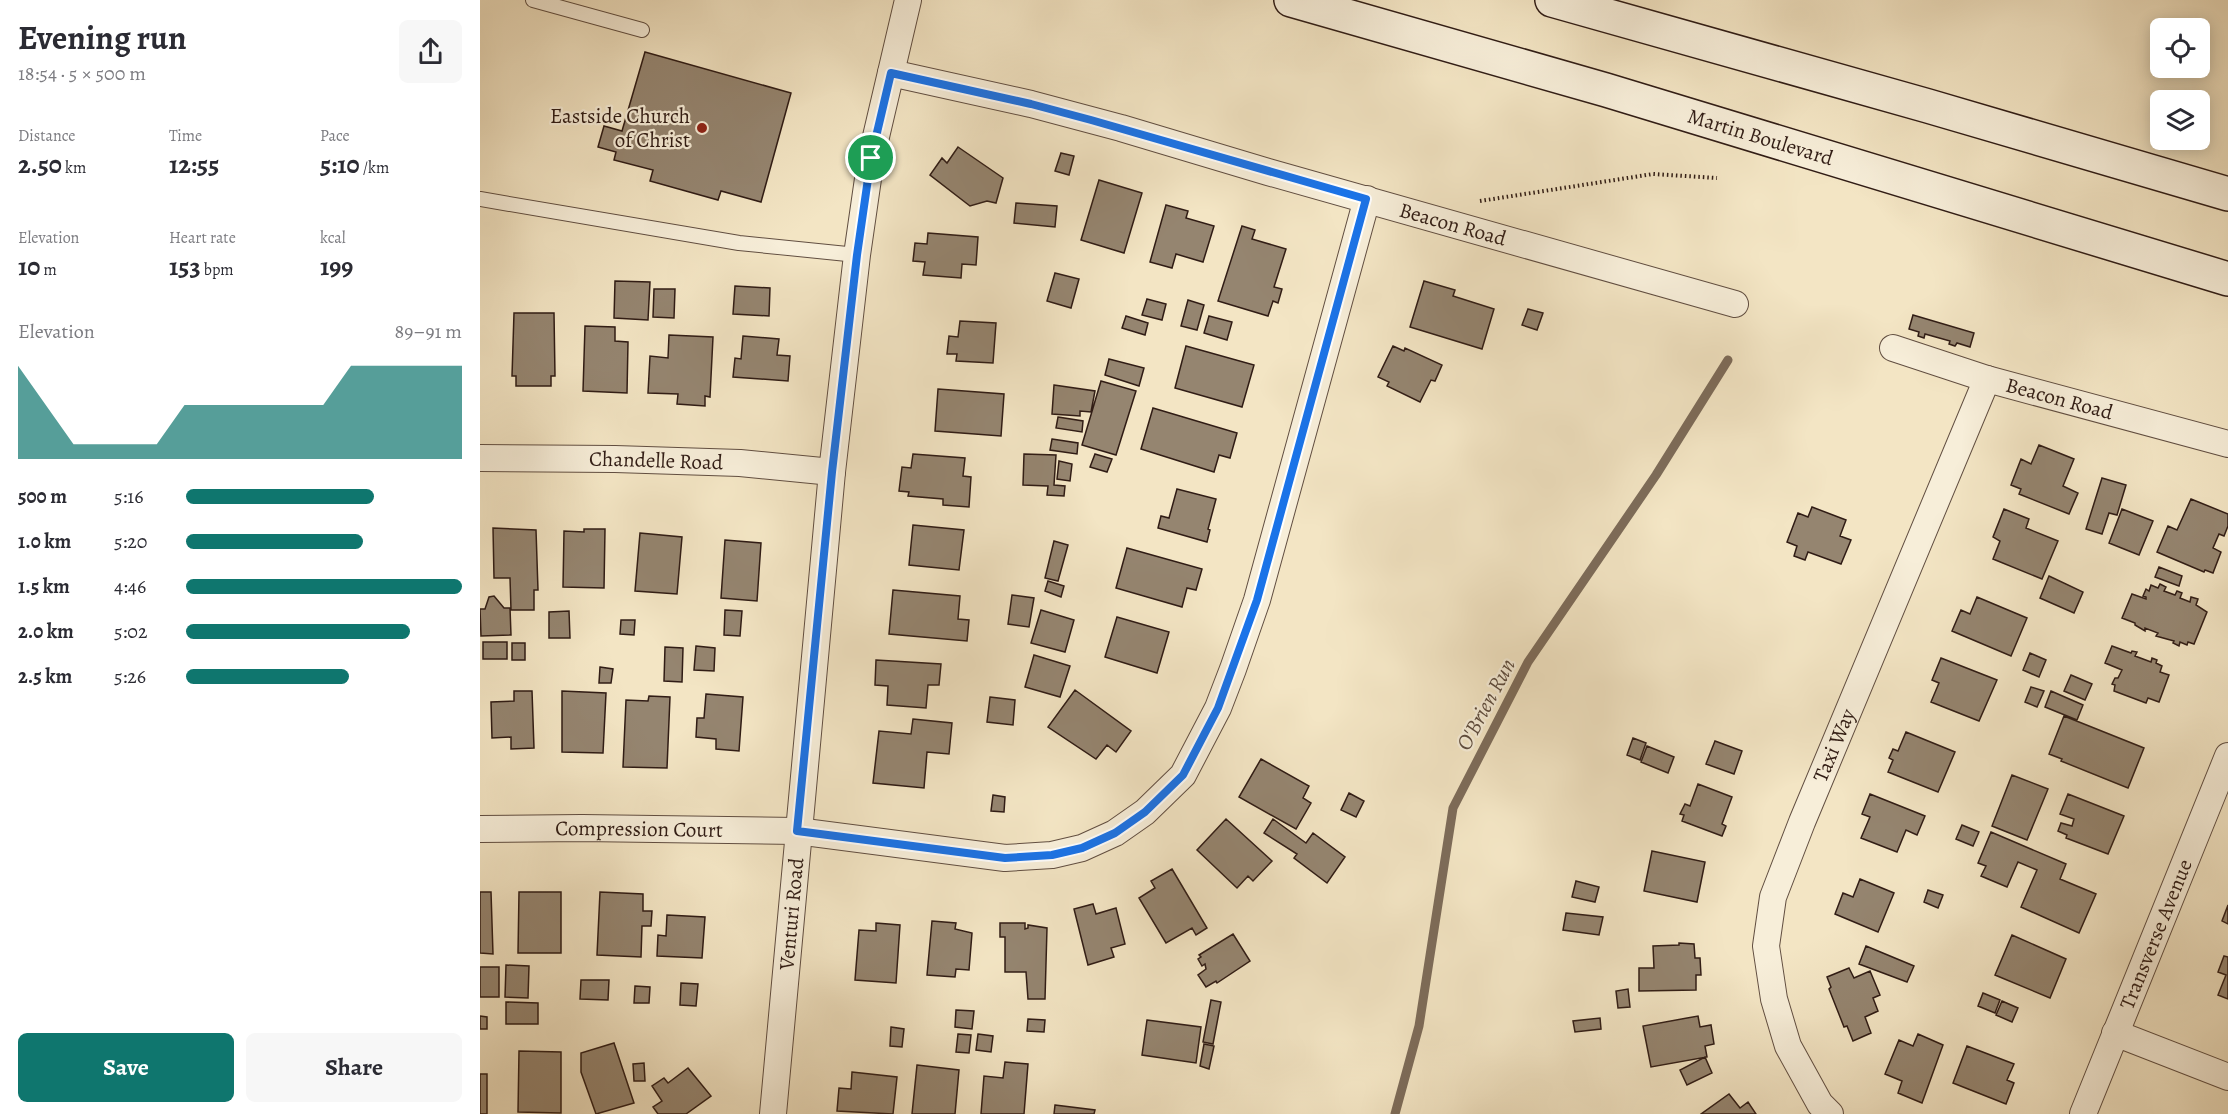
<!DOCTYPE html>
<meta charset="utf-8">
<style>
body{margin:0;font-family:Alegreya,serif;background:#f7f7f7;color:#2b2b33;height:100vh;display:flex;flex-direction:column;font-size:22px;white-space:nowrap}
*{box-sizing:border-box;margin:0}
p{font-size:20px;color:#7c7c81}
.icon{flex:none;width:33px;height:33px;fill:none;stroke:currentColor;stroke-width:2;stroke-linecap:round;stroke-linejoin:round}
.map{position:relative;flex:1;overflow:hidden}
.sheet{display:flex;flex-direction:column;background:#fff;width:480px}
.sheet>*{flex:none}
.controls{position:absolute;left:1670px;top:18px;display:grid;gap:12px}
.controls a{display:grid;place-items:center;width:60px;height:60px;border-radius:9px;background:#fff;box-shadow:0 3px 15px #0003;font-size:30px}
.pin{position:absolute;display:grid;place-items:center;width:51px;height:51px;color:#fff;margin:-26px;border:3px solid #fff;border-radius:50%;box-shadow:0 2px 6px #0007}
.round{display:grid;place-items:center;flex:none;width:63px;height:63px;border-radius:9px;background:#f7f7f7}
.overview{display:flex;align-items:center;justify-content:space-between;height:102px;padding:0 18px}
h1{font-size:33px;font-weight:600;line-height:45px}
.metrics{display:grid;grid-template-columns:repeat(3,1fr);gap:9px;height:102px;padding:6px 18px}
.metrics div{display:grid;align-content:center}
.metrics b{font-size:26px;font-weight:600}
.metrics small{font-size:16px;font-weight:400}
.metrics p{font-size:16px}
.chart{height:168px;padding:12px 18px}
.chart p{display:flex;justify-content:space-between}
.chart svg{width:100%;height:108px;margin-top:6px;fill:#0f766e;opacity:.7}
.action{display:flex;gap:12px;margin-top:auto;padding:12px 18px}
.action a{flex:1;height:69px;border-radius:9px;background:#0f766e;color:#fff;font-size:24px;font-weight:600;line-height:69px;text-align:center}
.action a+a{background:#f7f7f7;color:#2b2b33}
ul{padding:0 18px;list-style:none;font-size:20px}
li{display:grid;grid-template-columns:96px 72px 1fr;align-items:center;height:45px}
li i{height:15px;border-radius:8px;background:#0f766e}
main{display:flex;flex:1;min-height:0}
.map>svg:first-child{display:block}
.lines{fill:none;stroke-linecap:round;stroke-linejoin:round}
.stream{stroke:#7d6c5a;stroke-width:9}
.building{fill:#958570;stroke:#301c15;stroke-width:1.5}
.service-casing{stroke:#614e41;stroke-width:16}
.minor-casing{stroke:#614e41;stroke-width:28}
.secondary-casing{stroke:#301c15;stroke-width:36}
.path{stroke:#301c15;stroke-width:4;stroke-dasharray:1.5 3;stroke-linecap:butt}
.service{stroke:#f7eed9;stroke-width:14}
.minor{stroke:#f7eed9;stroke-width:26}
.secondary{stroke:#f7eed9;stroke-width:33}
.route-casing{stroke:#fff;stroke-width:12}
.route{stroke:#1a73e8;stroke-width:8}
.poi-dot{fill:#8f2418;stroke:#f7eed9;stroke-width:2}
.labels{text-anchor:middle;stroke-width:4.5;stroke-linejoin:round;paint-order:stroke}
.poi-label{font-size:21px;fill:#301c15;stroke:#f7eed9;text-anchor:end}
.street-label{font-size:21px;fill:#301c15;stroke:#f7eed9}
.water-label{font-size:22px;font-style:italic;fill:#5d4b3d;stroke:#f7eed9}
</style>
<main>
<section class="sheet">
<div class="overview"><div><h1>Evening run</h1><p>18:54 · 5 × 500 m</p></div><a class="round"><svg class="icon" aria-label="share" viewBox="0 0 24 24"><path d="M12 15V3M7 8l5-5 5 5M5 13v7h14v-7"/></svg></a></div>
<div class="metrics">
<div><p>Distance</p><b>2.50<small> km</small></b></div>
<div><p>Time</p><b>12:55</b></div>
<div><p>Pace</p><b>5:10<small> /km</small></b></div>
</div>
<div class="metrics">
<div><p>Elevation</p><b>10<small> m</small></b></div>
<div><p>Heart rate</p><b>153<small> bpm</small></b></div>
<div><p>kcal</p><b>199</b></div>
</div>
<div class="chart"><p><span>Elevation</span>89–91 m</p>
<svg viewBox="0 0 160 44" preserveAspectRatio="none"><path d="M0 44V6L10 22L20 38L30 38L40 38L50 38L60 22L70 22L80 22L90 22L100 22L110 22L120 6L130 6L140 6L150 6L160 6V44z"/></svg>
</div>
<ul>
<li><b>500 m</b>5:16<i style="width:68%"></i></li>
<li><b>1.0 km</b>5:20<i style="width:64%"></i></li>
<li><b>1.5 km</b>4:46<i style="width:100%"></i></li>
<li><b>2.0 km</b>5:02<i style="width:81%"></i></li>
<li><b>2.5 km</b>5:26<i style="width:59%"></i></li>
</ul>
<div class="action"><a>Save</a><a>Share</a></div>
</section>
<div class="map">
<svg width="1748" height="1114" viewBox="0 0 1748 1114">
<rect width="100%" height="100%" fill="#f3e5c4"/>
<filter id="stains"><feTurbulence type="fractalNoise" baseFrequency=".00333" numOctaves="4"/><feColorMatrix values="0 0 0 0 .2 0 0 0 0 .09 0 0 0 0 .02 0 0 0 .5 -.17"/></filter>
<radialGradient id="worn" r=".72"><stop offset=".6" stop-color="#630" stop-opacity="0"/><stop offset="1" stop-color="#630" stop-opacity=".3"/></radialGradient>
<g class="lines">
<path class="stream" d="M915 1114 939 1026 973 808 1048 662 1176 475 1248 360"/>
</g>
<path class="building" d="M165 52 311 93 281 202 241 191 238 200 170 181 173 170 134 160 136 152 118 147 124 126 142 131Z
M478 147 523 178 516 203 507 201 490 206 450 175 462 158 467 163Z
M581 153 594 156 589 175 575 171Z
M619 180 662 193 644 253 601 240Z
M536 203 577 206 575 227 534 223Z
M686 205 708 211 706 218 734 226 723 262 696 254 692 268 670 262Z
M762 226 775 230 772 239 806 249 794 287 802 289 798 303 793 301 788 316 738 301Z
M448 233 498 237 496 265 482 264 481 278 443 275 445 262 433 261 435 243 447 244Z
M575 273 599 279 591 308 567 301Z
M135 281 170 282 168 320 134 318Z
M944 281 975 290 973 296 1014 309 1002 349 930 327Z
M255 286 290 288 289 316 253 314Z
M174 289H195L194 318 173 317Z
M667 299 686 304 682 320 662 315Z
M708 300 724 305 717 330 701 326Z
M1048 309 1063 313 1057 330 1042 325Z
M34 313H74L75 376H71V386H36V376H32Z
M1433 315 1494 333 1490 347 1477 343 1475 346 1469 344 1470 341 1445 334 1444 338 1438 336 1439 332 1429 329Z
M646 316 668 323 665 335 642 328Z
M729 316 752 322 747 340 724 333Z
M480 321 516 323 513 363 476 361 477 354H467L469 336 478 337Z
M105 326 135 327V341L148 342 147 393 103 391Z
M189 335 233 337 230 397 225 396V406L197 404 198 394 168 393 170 356 188 358Z
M263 336 299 339 297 355 310 356 308 381 253 377 255 358 261 359Z
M706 346 774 365 762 407 695 388Z
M913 346 924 351 925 348 962 365 955 381 951 380 940 402 907 386 909 382 898 377Z
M629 359 664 368 659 386 625 375Z
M621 381 656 391 636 455 602 445Z
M574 385 615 391 611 412 600 411V416L572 414Z
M458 389 524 394 521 436 455 431Z
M673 408 757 433 750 458 739 455 734 472 661 449Z
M578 417 603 421 602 432 576 428Z
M572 439 598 443 597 454 570 450Z
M1559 445 1594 459 1583 486 1598 493 1589 514 1539 494 1541 489 1531 485 1541 459 1551 464Z
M433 454 485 458 483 476 491 477 489 507 463 505V499L428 496 429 492 419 491 422 467 431 468Z
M544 454 576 455 574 485 585 486 584 496 567 495 568 486 543 485Z
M615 454 632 459 627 472 610 467Z
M579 461 592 464 590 481 577 479Z
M1622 478 1646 485 1637 515 1629 513 1622 534 1606 529Z
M697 489 736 499 728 529 730 530 727 542 678 528 681 516 689 518Z
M1711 499 1748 514V526L1744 536 1739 534 1733 548 1741 552 1733 573 1725 570 1724 572 1677 552 1688 526 1697 530Z
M1332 507 1366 520 1360 536 1371 540 1361 564 1328 552 1325 560 1314 556 1317 546 1307 542 1318 513 1328 517Z
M1524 509 1549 519 1546 528 1578 541 1562 579 1513 559 1520 541 1513 537Z
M1642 509 1673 521 1659 555 1629 543Z
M433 525 484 530 479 570 429 565Z
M13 528 56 530 58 590H54V610H31L30 578H14Z
M104 529H125L124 588 83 587 84 531 104 532Z
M160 533 202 537 197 594 155 591Z
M245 540 281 543 277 601 241 598Z
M574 541 588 545 578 581 565 578Z
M647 548 722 569 716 590 707 588 702 607 636 588Z
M1679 567 1702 576 1699 586 1675 577Z
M1569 576 1603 592 1594 613 1560 598Z
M568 581 584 586 581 597 565 591Z
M1680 584 1686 587 1684 591 1695 595 1697 591 1702 593 1700 598 1710 602 1711 597 1718 599 1716 605 1727 612 1714 644 1708 642 1707 645 1700 642 1699 646 1693 643 1694 641 1676 636 1678 633 1665 628V631L1655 625V623L1642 618 1652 594 1666 599V597L1663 596 1666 589 1669 591 1671 585 1678 588Z
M413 590 480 596 478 619 489 620 487 641 409 634Z
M532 595 554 598 549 627 528 624Z
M14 596 24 608H30L31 635 1 636 0 609H5L9 597Z
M1497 597 1547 618 1531 656 1472 631 1481 610 1490 614Z
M245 610 262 611 260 636 244 635Z
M561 610 594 620 585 652 551 643Z
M89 611 90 638H69V612Z
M637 617 689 632 677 673 625 657Z
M141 620H155L154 635 140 634Z
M3 642H27V659H3Z
M32 643H45V660H32Z
M216 646 235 648 234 671 214 670Z
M1632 646 1651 653 1652 651 1657 652 1655 656 1671 662 1672 658 1677 660 1676 663 1682 666 1680 672 1689 675 1679 702 1668 698 1666 703 1634 691 1635 685 1632 684 1635 678H1638L1642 670 1625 663Z
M185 647 203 648 202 682 184 681Z
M1550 653 1566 660 1559 677 1543 670Z
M554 655 590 666 580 697 545 687Z
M1461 658 1517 680 1499 721 1451 702 1459 683 1452 680Z
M396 660 461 664 459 685H448L446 708 407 705 408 686 395 685Z
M120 667 133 669 131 683H119Z
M1591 675 1612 684 1605 700 1584 691Z
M1551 687 1564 691 1557 707 1545 702Z
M595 690 651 731 636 752 627 745 616 759 568 727Z
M34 691H52L54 748 31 749V737L12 738 11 702 34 701Z
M82 691 126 693 123 753 82 752Z
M1571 691 1603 705 1597 720 1565 707Z
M226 694 263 697 259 751 236 749V739L216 737 217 718H224Z
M169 696 190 697 187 768 143 767 146 700 168 701Z
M510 697 535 700 533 725 507 722Z
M1584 716 1664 748 1648 788 1581 761 1582 759 1569 754Z
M433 719 472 723 469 754 447 752 444 788 393 783 399 731 431 734Z
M1426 732 1475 752 1458 792 1408 772 1413 760 1409 758 1413 749 1418 751Z
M1153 738 1166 743 1160 760 1147 755Z
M1235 741 1262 751 1254 774 1226 764Z
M1167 746 1194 757 1188 773 1161 762Z
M781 759 829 786 823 798 831 803 816 829 759 797Z
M1532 775 1568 789 1547 840 1512 826Z
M1218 784 1252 797 1242 824 1246 826 1242 836 1202 821 1204 815 1200 814 1205 804 1210 806Z
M869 793 884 801 876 817 861 810Z
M1390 794 1445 816 1437 835 1426 830 1417 852 1381 838 1390 817 1382 814Z
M1588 794 1644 816 1628 854 1586 838 1587 835 1578 831 1581 823 1592 826 1594 819 1580 814Z
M513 795 525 797 524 812 511 811Z
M746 819 792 861 773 881 768 876 757 888 717 850Z
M793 819 826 843 833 833 865 857 847 883 814 858 817 854 784 833Z
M1482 825 1499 832 1493 846 1476 839Z
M1511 832 1586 864 1580 879 1616 894 1599 933 1541 907 1557 870 1538 862 1527 887 1501 876 1506 866 1498 863Z
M1172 851 1225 862 1217 902 1164 891Z
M692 869 727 928 716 935 712 928 686 943 659 898 675 888 671 881Z
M1380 879 1414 893 1398 932 1355 914 1363 893 1373 897Z
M1096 881 1119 887 1115 902 1092 897Z
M1448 890 1463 895 1458 908 1444 902Z
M0 892H11L13 954 0 953Z
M39 892H81V953H38Z
M120 892 163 894V911H172L171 926H162L161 957 117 955Z
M613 904 616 914 636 908 645 944 631 948 634 957 608 965 594 909Z
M1748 905V924L1742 921Z
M1086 913 1123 917 1119 935 1083 930Z
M187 915 225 917 222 958 177 956 178 935 186 936Z
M452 921 476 923 475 929 492 933 489 970 476 969 475 977 447 975Z
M396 923 420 925 416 983 375 980 379 930 396 931Z
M520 923H545V929L548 928V925L567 928 565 999H548L546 972H525V937H520Z
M753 934 770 961 737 983 736 981 726 987 718 975 726 969 725 964 722 966 718 959 721 957 719 955Z
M1532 935 1586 959 1570 998 1515 975Z
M1199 943 1214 944 1215 958H1220L1221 975H1216V990L1159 991V968H1174L1173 946 1199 945Z
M1386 946 1434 966 1427 982 1379 964Z
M1744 956 1748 957V999L1738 995 1746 975 1738 972Z
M26 965 49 966 48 998 25 997Z
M0 967H19V997H0Z
M1369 968 1374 978 1390 971 1400 995 1393 998 1398 1011 1385 1017 1391 1033 1373 1041 1367 1026 1364 1027 1349 989 1351 987 1347 977Z
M101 980H129L128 1000 100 999Z
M201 983 218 984 216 1006 200 1005Z
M155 986 170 987 169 1003H154Z
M1148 989 1150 1007 1138 1008 1136 991Z
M1503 993 1520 1000 1515 1013 1498 1006Z
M731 1000 741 1002 733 1044 723 1042Z
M1522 1001 1538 1008 1532 1022 1516 1015Z
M26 1002 58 1003V1024H26Z
M476 1010 494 1011 492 1029 475 1027Z
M0 1016 7 1017V1029H0Z
M1218 1016 1220 1027 1231 1025 1234 1044 1225 1046 1227 1057 1171 1067 1163 1026Z
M1120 1018 1121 1029 1095 1032 1093 1021Z
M548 1019 565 1020 564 1032 547 1031Z
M667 1020 721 1027 716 1063 662 1055Z
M411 1027 424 1029 422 1047 410 1046Z
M478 1034 491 1035 489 1053 476 1052Z
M498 1034 513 1036 511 1052 496 1050Z
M1438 1034 1463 1045 1442 1103 1418 1093 1422 1081 1405 1074 1419 1040 1433 1046Z
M134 1043 154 1103 116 1114 101 1072V1053Z
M724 1044 734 1046 729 1069 720 1066Z
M1487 1046 1534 1064 1527 1080 1534 1083 1526 1104 1473 1083Z
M39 1051 81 1052V1113L38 1112Z
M1225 1057 1232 1073 1207 1085 1200 1070Z
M525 1062 548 1064 544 1114H501L504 1076 523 1078Z
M164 1063 165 1081H154L153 1064Z
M437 1065 479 1070 475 1114H432Z
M208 1068 231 1096 206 1114H178L173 1107 182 1101 172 1086 184 1078 188 1083Z
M372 1072 417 1077 413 1114 357 1111 359 1088 371 1089Z
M0 1074H7V1114H0Z
M1249 1094 1260 1108 1268 1102 1276 1114H1221Z
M575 1105 615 1110 614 1114H574Z"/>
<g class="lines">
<g class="service-casing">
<path id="service" d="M53 0 162 30
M0 199 259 243 377 255"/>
</g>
<g class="minor-casing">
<g id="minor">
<path id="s1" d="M411 73 551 104 641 128 788 172 1255 304"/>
<path id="s2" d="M1413 348 1507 379 1748 444"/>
<path id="s3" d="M0 458 135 459 260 463 352 472"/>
<path id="s4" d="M0 829 102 828 317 831 525 858 572 855 602 848 635 833 665 812 703 775 738 708 753 669 777 600 887 199"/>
<path d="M1635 1033 1748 1077"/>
<path id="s5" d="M293 1114 352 472 377 255 391 158 428 0"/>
<path id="s6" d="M1350 1114 1340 1104 1308 1046 1294 999 1286 946 1293 897 1322 822 1507 379"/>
<path id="s7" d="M1603 1114 1748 756"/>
</g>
</g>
<g class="secondary-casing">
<g id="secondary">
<path id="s8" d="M811 0 1126 90 1748 279"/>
<path d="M1072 0 1448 106 1748 194"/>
</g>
</g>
<path class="path" d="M1000 201 1173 174 1237 178"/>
<use href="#service" class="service"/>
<use href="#minor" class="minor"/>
<use href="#secondary" class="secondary"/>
</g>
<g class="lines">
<g class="route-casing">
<path id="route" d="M411 73 551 104 611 120 886 199 777 600 738 708 703 775 665 812 635 833 602 848 572 855 525 858 317 831 352 472 377 255 391 158Z"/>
</g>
<use href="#route" class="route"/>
</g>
<circle class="poi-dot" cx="222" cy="128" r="6"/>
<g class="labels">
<g class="poi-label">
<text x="210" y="123">Eastside Church<tspan x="210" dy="24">of Christ</tspan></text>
</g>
<g class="street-label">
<text dy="7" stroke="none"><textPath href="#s8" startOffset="489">Martin Boulevard</textPath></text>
<text dy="7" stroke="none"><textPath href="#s1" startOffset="582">Beacon Road</textPath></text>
<text dy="7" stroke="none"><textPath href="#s2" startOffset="174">Beacon Road</textPath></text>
<text dy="7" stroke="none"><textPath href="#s3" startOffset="176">Chandelle Road</textPath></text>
<text dy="7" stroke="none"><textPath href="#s6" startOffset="396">Taxi Way</textPath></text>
<text dy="7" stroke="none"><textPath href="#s4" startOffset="159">Compression Court</textPath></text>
<text dy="7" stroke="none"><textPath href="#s5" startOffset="201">Venturi Road</textPath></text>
<text dy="7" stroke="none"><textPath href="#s7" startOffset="194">Transverse Avenue</textPath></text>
</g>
<g class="water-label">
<text transform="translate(1005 704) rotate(-62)" y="8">O'Brien Run</text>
</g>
</g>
<rect width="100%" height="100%" filter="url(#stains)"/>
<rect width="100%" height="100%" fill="url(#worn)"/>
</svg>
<div class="controls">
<a><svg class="icon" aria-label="locate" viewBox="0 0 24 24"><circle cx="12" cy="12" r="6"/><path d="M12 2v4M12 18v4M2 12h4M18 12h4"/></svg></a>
<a><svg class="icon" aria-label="layers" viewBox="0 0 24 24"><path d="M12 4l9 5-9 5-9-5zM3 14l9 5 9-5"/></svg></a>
</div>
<div class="pin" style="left:391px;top:158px;background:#1e9e55"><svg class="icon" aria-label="arrive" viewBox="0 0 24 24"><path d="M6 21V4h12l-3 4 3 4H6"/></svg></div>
</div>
</main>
